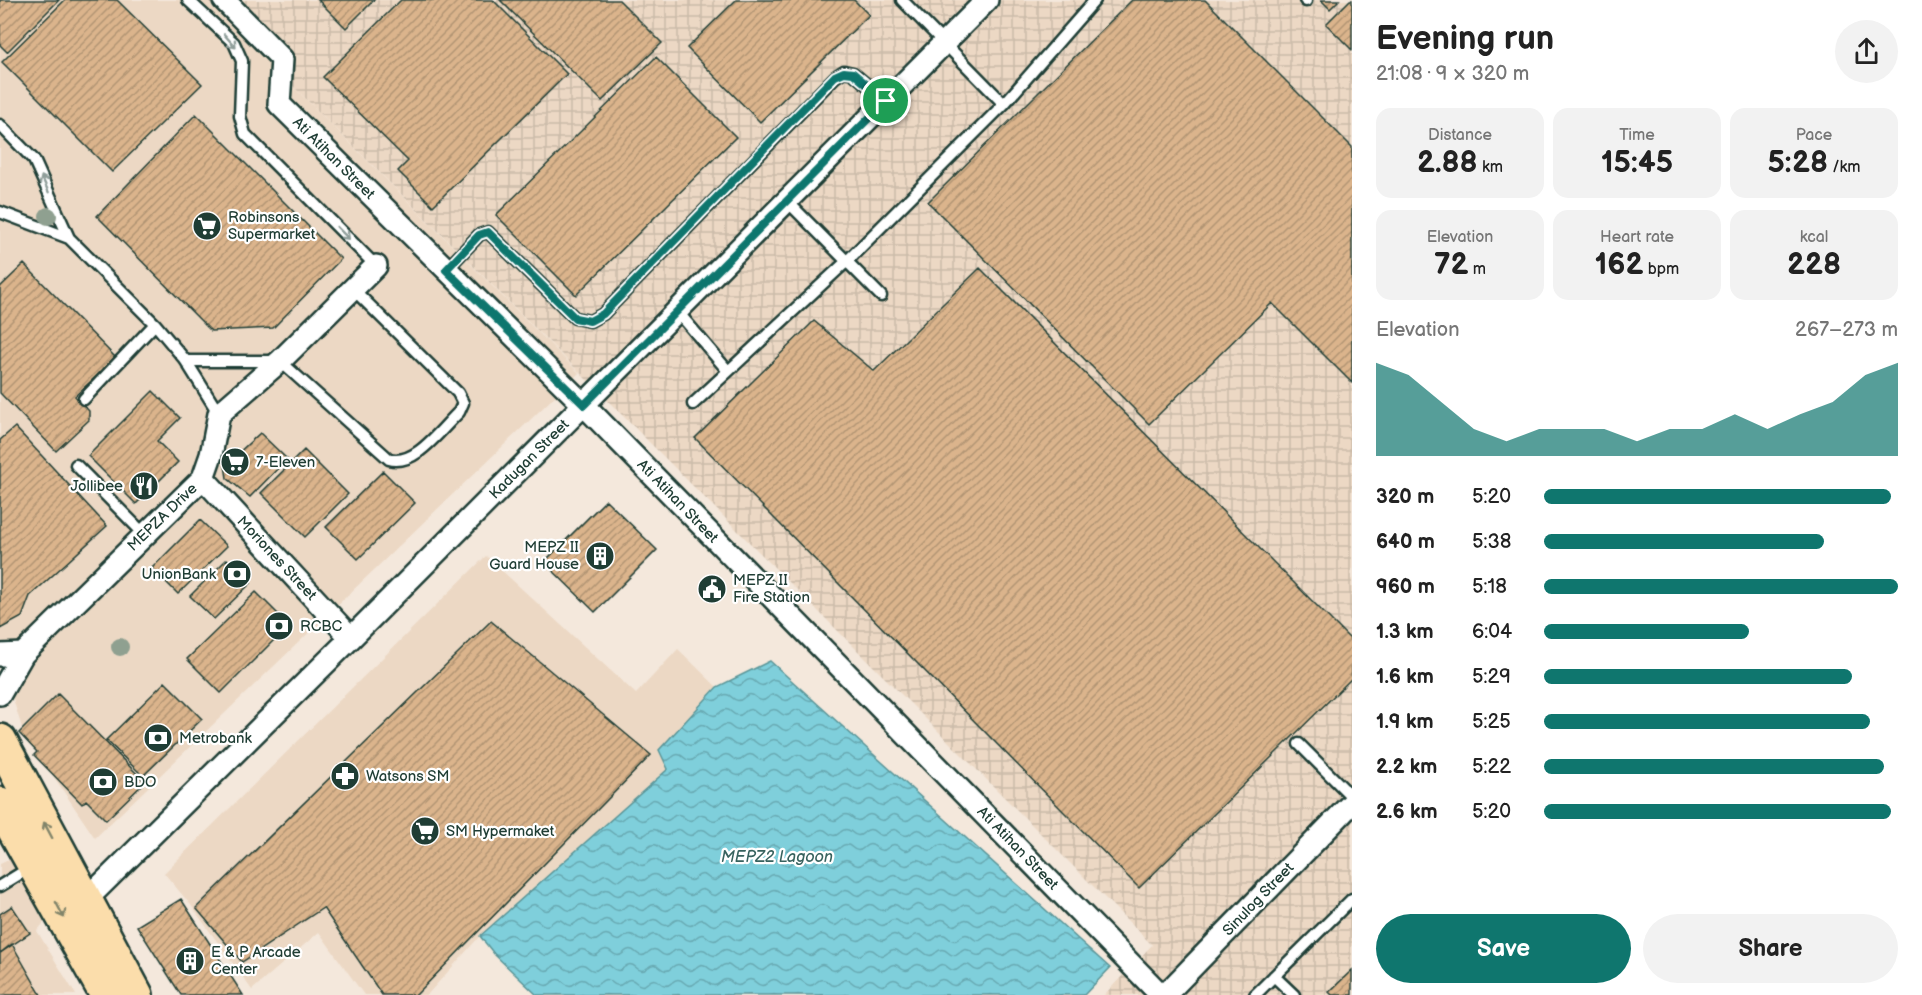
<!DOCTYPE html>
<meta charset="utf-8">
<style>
body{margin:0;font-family:"Balsamiq Sans",sans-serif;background:#f2f2f2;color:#222;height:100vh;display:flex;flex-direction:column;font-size:22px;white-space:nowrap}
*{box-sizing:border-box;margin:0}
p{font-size:20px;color:#767676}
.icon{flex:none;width:33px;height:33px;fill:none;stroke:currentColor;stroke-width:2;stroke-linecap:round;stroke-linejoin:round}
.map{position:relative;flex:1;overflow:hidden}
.side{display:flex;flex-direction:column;background:#fff;width:570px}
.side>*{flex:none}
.pin{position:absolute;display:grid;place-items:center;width:51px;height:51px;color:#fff;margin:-26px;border:3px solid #fff;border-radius:50%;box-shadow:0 2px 6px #0007}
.round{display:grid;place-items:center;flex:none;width:63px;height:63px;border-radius:32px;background:#f2f2f2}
.summary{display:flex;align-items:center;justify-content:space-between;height:102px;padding:0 24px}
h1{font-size:33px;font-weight:700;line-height:45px}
.stats{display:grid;grid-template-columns:repeat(3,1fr);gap:9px;height:102px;padding:6px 24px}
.stats div{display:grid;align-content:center;border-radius:15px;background:#f2f2f2;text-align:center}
.stats b{font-size:30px;font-weight:700}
.stats small{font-size:16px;font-weight:400}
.stats p{font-size:16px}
.chart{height:168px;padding:12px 24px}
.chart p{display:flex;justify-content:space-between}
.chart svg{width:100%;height:108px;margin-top:6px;fill:#0f766e;opacity:.7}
.button{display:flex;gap:12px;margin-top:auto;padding:12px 24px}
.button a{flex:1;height:69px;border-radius:36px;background:#0f766e;color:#fff;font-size:24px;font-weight:700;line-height:69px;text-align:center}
.button a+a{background:#f2f2f2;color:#222}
ul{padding:0 24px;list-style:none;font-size:20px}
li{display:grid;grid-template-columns:96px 72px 1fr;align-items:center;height:45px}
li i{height:15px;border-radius:8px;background:#0f766e}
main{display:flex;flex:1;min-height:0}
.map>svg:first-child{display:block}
.built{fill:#ecd8c4}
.industrial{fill:url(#industrial-grid)}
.water{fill:url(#water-waves);stroke:#599598;stroke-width:1.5}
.building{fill:url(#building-hatch);stroke:#1f3d34;stroke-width:1.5}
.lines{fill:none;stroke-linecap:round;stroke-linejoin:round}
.service-casing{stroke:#1f3d34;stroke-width:15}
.minor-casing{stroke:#1f3d34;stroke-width:26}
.primary-casing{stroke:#1f3d34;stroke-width:38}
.service{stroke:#fff;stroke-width:10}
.minor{stroke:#fff;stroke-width:21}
.primary{stroke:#fbddab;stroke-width:33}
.tree{fill:#8fa090}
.oneway{stroke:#8f9e9a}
.oneway2{stroke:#82856a}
.route-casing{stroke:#fff;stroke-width:12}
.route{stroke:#0f766e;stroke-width:8}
.labels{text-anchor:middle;stroke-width:4.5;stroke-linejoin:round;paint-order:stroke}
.street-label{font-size:15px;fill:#1f3d34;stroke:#fff}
.poi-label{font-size:15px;fill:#1f3d34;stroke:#fff;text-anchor:start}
.water-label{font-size:16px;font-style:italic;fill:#37625e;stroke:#fff}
</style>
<main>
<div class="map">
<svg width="1352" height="995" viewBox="0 0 1352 995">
<defs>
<pattern id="industrial-grid" width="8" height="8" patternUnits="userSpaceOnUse" patternTransform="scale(1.5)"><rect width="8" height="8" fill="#ecd8c4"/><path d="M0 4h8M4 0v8" fill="none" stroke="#cabaa9"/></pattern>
<pattern id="water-waves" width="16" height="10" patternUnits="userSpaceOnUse" patternTransform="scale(1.5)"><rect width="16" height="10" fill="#7fcfdb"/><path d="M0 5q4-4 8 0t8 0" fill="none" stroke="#67a9b2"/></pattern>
<pattern id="building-hatch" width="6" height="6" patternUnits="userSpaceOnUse" patternTransform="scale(1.5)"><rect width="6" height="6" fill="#dbb48c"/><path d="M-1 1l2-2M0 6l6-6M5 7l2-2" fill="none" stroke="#b19473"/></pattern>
</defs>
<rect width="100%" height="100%" fill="#f4e8dc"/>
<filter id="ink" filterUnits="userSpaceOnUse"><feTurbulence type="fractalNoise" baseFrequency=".0167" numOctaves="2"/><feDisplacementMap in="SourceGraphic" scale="12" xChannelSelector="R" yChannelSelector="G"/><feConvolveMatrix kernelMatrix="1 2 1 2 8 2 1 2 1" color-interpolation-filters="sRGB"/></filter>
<g filter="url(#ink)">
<path class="built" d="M0 0H207L579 373 95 838 23 731 0 657Z
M486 556 636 694 678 649 717 687 660 749 669 769 480 936 427 995H364L319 932 252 990 190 904 164 873Z
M14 857 47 919 37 931 76 995H0V864Z"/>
<path class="industrial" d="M207 0H1352V995H1104L1152 945Z"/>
<path class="water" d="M770 661 1110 968 1084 995H537L495 955 480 936 668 769 659 750 717 687Z"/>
<path class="building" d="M0 0H59L7 52 0 45Z
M65 0H117L202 84 112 172 2 62Z
M318 0H374L346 28Z
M401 0H493L567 74 433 206 398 171 408 161 323 77Z
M500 0H619L662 43 602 101Z
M736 0H854L869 15 760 122 687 48Z
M1132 0H1205L1352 147V383L1272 303 1149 424 928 202Z
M1321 0H1339L1330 9Z
M1350 0H1352V50L1326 24Z
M656 57 736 137 576 295 496 215Z
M196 114 341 259 273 328 211 331 97 216Z
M24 264 116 358 75 396 89 411V420L56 451 0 393V287Z
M980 268 1352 641V678L1139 888 695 438 814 321 874 371Z
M153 391 180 418 157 441 178 462 136 504 88 456Z
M15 427 107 526 30 596 22 617 0 629V440Z
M260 433 287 459 250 497 227 478 225 465Z
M304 450 348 494 305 537 261 493Z
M383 471 415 503 358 559 326 527Z
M606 500 657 550 595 612 544 562Z
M200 520 227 546 178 594 152 568Z
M227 559 251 583 214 619 190 596Z
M256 592 289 625 221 693 187 659Z
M491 621 651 755 416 995H382L323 908 242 962 196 908Z
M165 682 202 719 143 776 106 740Z
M58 694 145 782 106 820 86 800 82 804 34 755 37 752 19 733Z
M181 899 243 995H181L137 926Z
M12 906 30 933 0 953V914Z
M12 944 41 995H0V953Z
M1352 970V995H1332L1329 992Z"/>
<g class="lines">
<g class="service-casing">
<path id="service" d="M188 0 234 43 242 61 240 116 245 134 376 266
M902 0 1004 104
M1305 0 1306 1
M0 125 34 160 69 238 155 324 186 361 219 414
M787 201 881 296
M0 212 69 238
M446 270 479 235 488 232 575 318 590 321 603 314 835 77 844 71 853 73 886 101
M677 311 728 371
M186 361H280L389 459C415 467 441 429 459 412L463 403 458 393 353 289
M84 399 155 324
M693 404 847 261 1004 104 1095 0
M76 465 144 534
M1299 744 1352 797
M0 886 31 867
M1274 976 1294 995
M1255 995 1352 899"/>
</g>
<g class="minor-casing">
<path id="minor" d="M224 0 282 59 279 104 584 405 1161 995
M203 478 351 638
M0 655 23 654
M0 694 23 654 203 478 211 455 219 414 280 361 376 266
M86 900 351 638 987 0
M1165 995 1352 803"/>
</g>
<g class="primary-casing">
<path id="primary" d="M0 741 136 995
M0 804 107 995"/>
</g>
<use href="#service" class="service"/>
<use href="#minor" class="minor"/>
<use href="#primary" class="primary"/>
</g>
<g class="tree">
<circle cx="48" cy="216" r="9"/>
<circle cx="120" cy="647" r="9"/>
</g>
<defs><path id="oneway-shaft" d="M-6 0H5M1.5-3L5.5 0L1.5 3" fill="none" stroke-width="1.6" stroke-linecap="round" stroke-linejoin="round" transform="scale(1.5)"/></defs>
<g class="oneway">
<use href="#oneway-shaft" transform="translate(230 41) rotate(49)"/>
<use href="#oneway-shaft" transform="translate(45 184) rotate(-114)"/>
<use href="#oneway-shaft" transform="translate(343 233) rotate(45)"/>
</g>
<g class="oneway2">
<use href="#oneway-shaft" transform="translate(48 830) rotate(-118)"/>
<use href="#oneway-shaft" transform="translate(60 910) rotate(62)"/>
</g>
</g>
<g class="lines" filter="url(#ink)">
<g class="route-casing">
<path id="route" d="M844 72 853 73 886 101 584 405 446 270 479 235 488 232 575 318 590 321 603 314 835 76Z"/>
</g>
<use href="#route" class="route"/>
</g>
<defs>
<g id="supermarket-disc" transform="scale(1.5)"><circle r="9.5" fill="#1f3d34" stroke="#fff"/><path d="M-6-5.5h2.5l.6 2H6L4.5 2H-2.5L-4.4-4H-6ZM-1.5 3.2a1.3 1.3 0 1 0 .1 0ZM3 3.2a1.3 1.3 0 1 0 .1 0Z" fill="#fff"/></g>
<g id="restaurant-disc" transform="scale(1.5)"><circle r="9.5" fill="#1f3d34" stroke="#fff"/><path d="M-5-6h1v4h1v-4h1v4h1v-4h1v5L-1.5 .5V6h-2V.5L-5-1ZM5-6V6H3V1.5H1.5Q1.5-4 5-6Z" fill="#fff"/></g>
<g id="building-disc" transform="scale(1.5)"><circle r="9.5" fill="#1f3d34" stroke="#fff"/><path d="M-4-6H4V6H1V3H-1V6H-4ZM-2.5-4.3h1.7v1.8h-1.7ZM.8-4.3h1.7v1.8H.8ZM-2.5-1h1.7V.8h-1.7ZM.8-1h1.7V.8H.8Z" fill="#fff"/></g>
<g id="bank-disc" transform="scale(1.5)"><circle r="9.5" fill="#1f3d34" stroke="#fff"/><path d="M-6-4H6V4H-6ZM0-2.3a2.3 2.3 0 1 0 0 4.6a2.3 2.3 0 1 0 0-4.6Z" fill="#fff"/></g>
<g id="civic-disc" transform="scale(1.5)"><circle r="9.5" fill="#1f3d34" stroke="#fff"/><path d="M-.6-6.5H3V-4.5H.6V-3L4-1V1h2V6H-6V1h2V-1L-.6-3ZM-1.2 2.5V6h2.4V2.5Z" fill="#fff"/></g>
<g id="pharmacy-disc" transform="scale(1.5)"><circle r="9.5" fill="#1f3d34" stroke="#fff"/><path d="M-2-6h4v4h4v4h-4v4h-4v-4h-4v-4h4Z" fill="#fff"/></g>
</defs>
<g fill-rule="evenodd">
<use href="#supermarket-disc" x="207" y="226"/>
<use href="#supermarket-disc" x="235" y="462"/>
<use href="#restaurant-disc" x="144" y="486"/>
<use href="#building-disc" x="600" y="556"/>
<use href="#bank-disc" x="237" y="574"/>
<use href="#civic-disc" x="712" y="589"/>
<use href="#bank-disc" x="279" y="626"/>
<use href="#bank-disc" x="158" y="738"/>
<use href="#pharmacy-disc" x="345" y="776"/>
<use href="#bank-disc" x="103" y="782"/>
<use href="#supermarket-disc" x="425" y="831"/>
<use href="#building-disc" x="190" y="961"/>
</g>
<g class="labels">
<g class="street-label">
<text transform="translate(334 158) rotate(45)" y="5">Ati Atihan Street</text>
<text transform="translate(529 459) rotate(-45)" y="5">Kadugan Street</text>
<text transform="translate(678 501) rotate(46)" y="5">Ati Atihan Street</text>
<text transform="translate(162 517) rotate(-44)" y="5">MEPZA Drive</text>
<text transform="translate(277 558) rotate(47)" y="5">Moriones Street</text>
<text transform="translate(1018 848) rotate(46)" y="5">Ati Atihan Street</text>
<text transform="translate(1258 899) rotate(-46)" y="5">Sinulog Street</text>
</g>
<g class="poi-label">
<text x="228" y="222">Robinsons<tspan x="228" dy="17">Supermarket</tspan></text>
<text x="256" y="467">7-Eleven</text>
<text x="123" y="491" text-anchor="end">Jollibee</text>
<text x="579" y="552" text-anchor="end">MEPZ II<tspan x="579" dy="17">Guard House</tspan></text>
<text x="216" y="579" text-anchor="end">UnionBank</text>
<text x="733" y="585">MEPZ II<tspan x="733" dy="17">Fire Station</tspan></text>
<text x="300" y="631">RCBC</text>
<text x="179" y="743">Metrobank</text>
<text x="366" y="781">Watsons SM</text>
<text x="124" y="787">BDO</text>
<text x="446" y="836">SM Hypermaket</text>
<text x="211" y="957">E &amp; P Arcade<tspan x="211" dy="17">Center</tspan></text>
</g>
<g class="water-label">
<text x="777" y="862">MEPZ2 Lagoon</text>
</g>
</g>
</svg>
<div class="pin" style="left:886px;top:101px;background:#1e9e55"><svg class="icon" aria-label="arrive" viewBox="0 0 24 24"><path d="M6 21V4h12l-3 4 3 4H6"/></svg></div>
</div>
<section class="side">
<div class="summary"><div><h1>Evening run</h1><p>21:08 · 9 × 320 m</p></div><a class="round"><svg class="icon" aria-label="share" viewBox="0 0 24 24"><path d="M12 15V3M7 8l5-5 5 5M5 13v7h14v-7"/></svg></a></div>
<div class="stats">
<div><p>Distance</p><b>2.88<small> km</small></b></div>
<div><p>Time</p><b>15:45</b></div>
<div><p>Pace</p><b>5:28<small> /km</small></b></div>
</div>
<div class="stats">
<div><p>Elevation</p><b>72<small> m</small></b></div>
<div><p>Heart rate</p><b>162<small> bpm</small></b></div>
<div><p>kcal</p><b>228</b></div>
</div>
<div class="chart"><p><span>Elevation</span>267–273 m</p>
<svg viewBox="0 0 160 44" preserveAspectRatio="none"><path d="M0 44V6L10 11L20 22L30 33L40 38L50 33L60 33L70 33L80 38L90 33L100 33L110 27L120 33L130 27L140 22L150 11L160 6V44z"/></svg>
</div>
<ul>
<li><b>320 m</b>5:20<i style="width:98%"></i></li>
<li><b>640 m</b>5:38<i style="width:79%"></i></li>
<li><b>960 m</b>5:18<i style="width:100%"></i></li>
<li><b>1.3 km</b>6:04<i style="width:58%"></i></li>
<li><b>1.6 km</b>5:29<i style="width:87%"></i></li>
<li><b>1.9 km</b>5:25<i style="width:92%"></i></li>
<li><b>2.2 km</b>5:22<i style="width:96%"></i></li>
<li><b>2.6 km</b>5:20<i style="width:98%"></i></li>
</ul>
<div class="button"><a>Save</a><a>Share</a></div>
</section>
</main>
